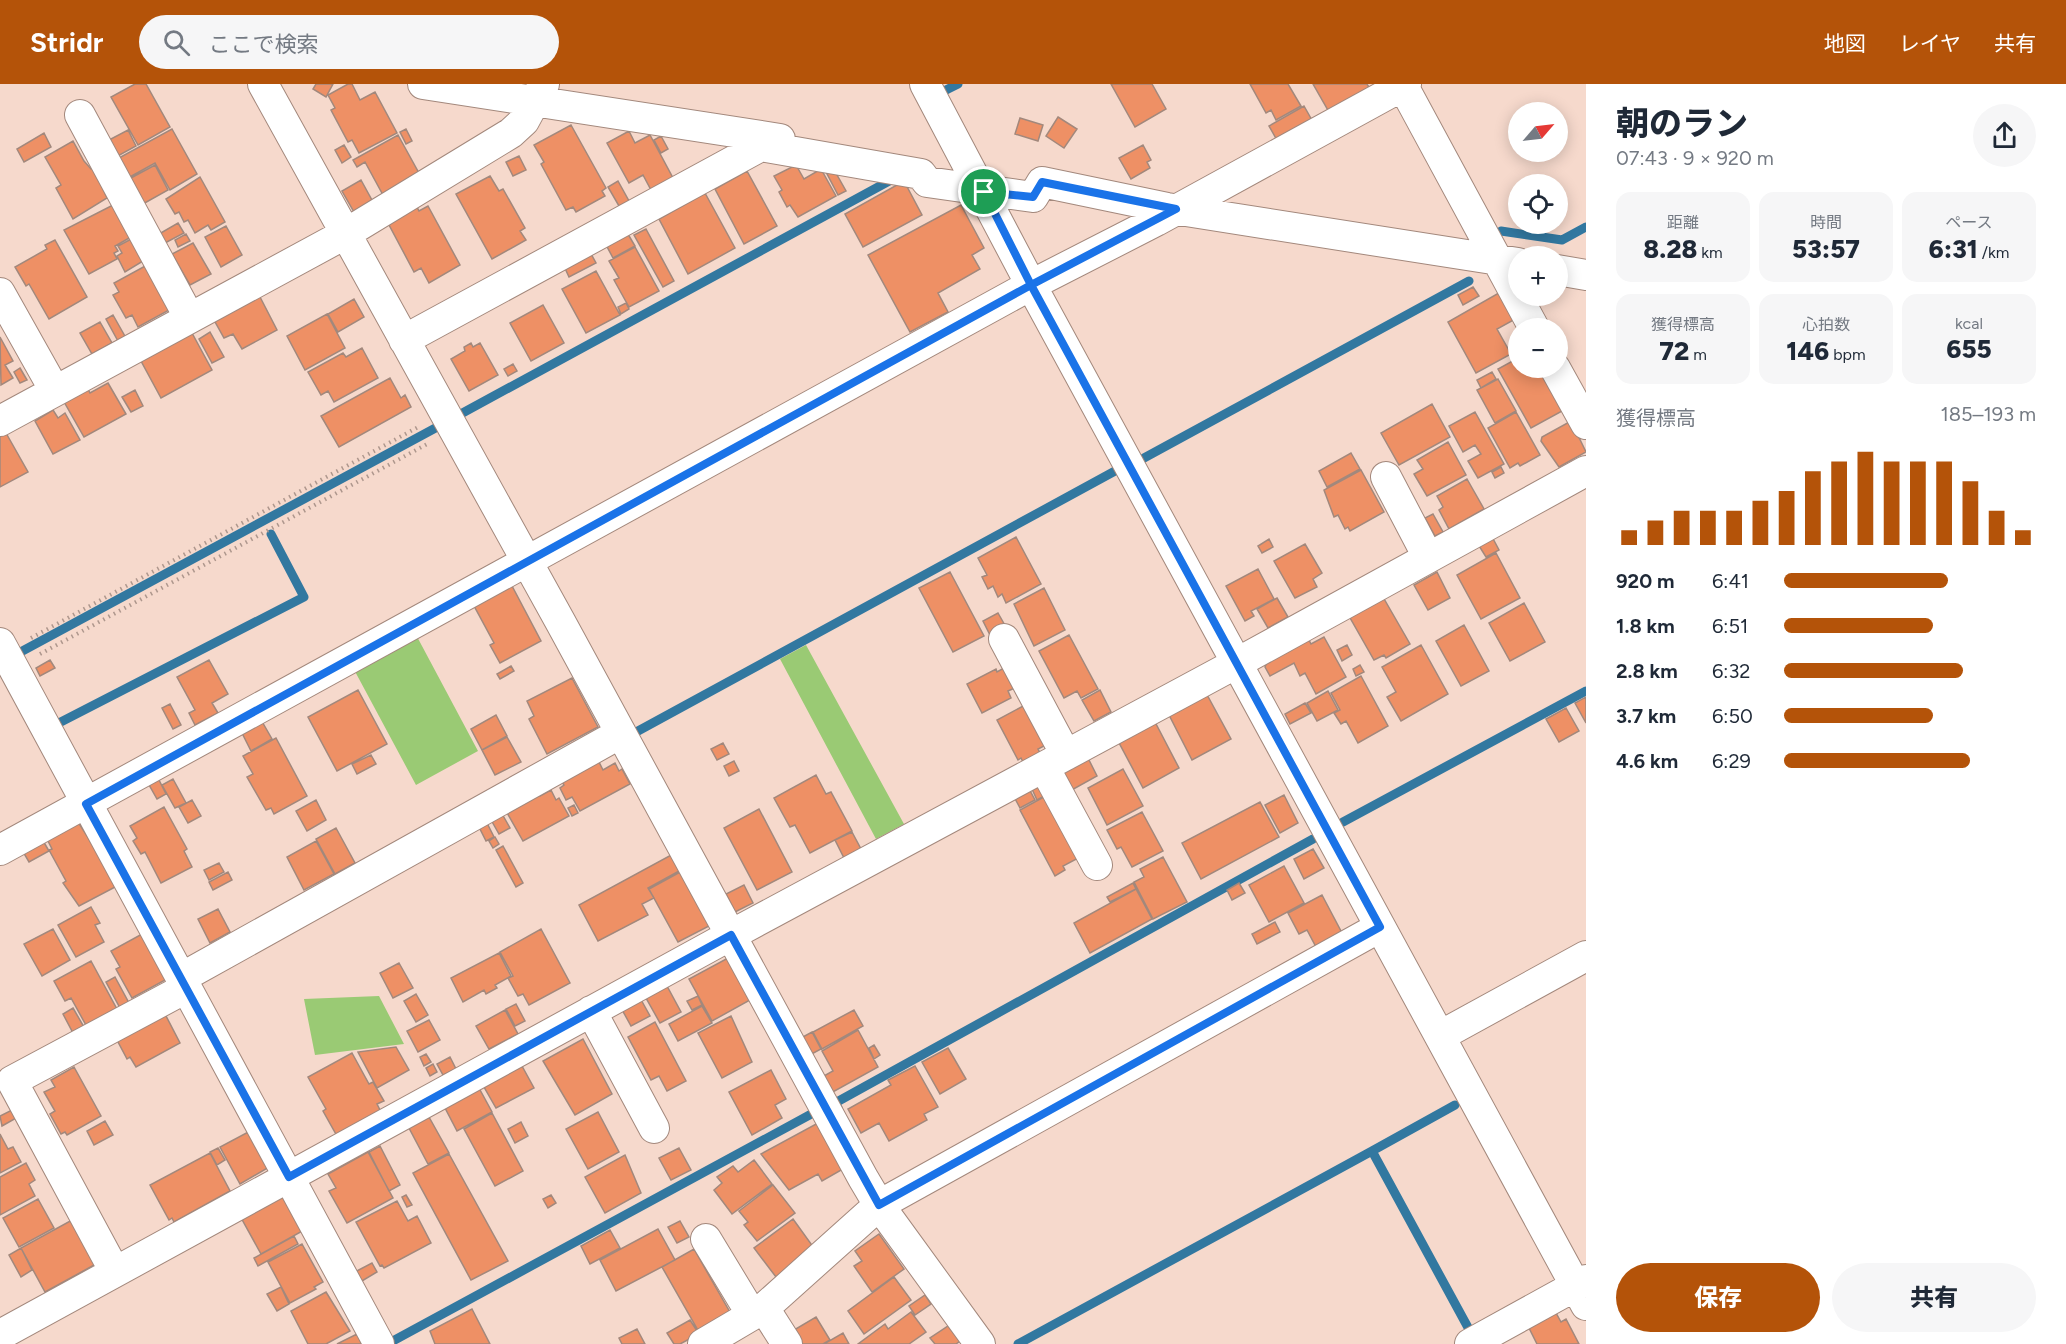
<!DOCTYPE html>
<html lang="ja">
<meta charset="utf-8">
<style>
body{margin:0;font-family:Figtree,"Noto Sans JP",sans-serif;background:#f6f6f7;color:#1f2937;height:100vh;display:flex;flex-direction:column;font-size:22px;white-space:nowrap}
*{box-sizing:border-box;margin:0}
p{font-size:20px;color:#747a83}
.icon{flex:none;width:33px;height:33px;fill:none;stroke:currentColor;stroke-width:2;stroke-linecap:round;stroke-linejoin:round}
.map{position:relative;flex:1;overflow:hidden}
.side{display:flex;flex-direction:column;background:#fff;width:480px}
.side>*{flex:none}
.needle{width:39px;rotate:62deg}
.controls{position:absolute;left:1508px;top:18px;display:grid;gap:12px}
.controls a{display:grid;place-items:center;width:60px;height:60px;border-radius:50%;background:#fff;box-shadow:0 3px 15px #0003;font-size:30px}
.pin{position:absolute;display:grid;place-items:center;width:51px;height:51px;color:#fff;margin:-26px;border:3px solid #fff;border-radius:50%;box-shadow:0 2px 6px #0007}
.round{display:grid;place-items:center;flex:none;width:63px;height:63px;border-radius:32px;background:#f6f6f7}
.head{display:flex;align-items:center;justify-content:space-between;height:102px;padding:0 30px}
h1{font-size:33px;font-weight:800;line-height:45px}
.stats{display:grid;grid-template-columns:repeat(3,1fr);gap:9px;height:102px;padding:6px 30px}
.stats div{display:grid;align-content:center;border-radius:15px;background:#f6f6f7;text-align:center}
.stats b{font-size:26px;font-weight:800}
.stats small{font-size:16px;font-weight:400}
.stats p{font-size:16px}
.chart{height:168px;padding:12px 30px}
.chart p{display:flex;justify-content:space-between}
.chart svg{width:100%;height:108px;margin-top:6px;stroke:#b45309;stroke-width:6}
.button{display:flex;gap:12px;margin-top:auto;padding:12px 30px}
.button a{flex:1;height:69px;border-radius:36px;background:#b45309;color:#fff;font-size:24px;font-weight:800;line-height:69px;text-align:center}
.button a+a{background:#f6f6f7;color:#1f2937}
ul{padding:0 30px;list-style:none;font-size:20px}
li{display:grid;grid-template-columns:96px 72px 1fr;align-items:center;height:45px}
li i{height:15px;border-radius:8px;background:#b45309}
header{display:flex;align-items:center;gap:36px;box-sizing:border-box;height:84px;padding:0 30px;background:#b45309;color:#fff}
header strong{font-size:28px}
nav{display:flex;gap:33px;margin-inline-start:auto;font-size:21px}
.search{width:420px;height:54px;background:#f6f6f7;display:flex;align-items:center;gap:15px;box-sizing:border-box;padding:0 21px;border-radius:33px;color:#747a83;font-size:22px}
main{display:flex;flex:1;min-height:0}
.map>svg:first-child{display:block}
.green{fill:#9aca74}
.lines{fill:none;stroke-linecap:round;stroke-linejoin:round}
.stream{stroke:#3278a0;stroke-width:9}
.building{fill:#ee9065;stroke:#a2887c;stroke-width:1.5}
.minor-casing{stroke:#a3887c;stroke-width:32}
.path{stroke:#ae978d;stroke-width:4;stroke-dasharray:1.5 4.5;stroke-linecap:butt}
.minor{stroke:#fff;stroke-width:30}
.route-casing{stroke:#fff;stroke-width:12}
.route{stroke:#1a73e8;stroke-width:8}
</style>
<header>
<strong>Stridr</strong>
<div class="search"><svg class="icon" aria-label="search" viewBox="0 0 24 24"><circle cx="10" cy="10" r="6"/><path d="M15 15l6 6"/></svg>ここで検索</div>
<nav><a>地図</a><a>レイヤ</a><a>共有</a></nav>
</header>
<main>
<div class="map">
<svg width="1586" height="1260" viewBox="0 0 1586 1260">
<rect width="100%" height="100%" fill="#f6d9cc"/>
<path class="green" d="M414 547 478 667 416 701 351 580Z
M806 561 904 740 876 755 780 575Z
M379 912 404 960 315 971 304 915Z"/>
<g class="lines">
<path class="stream" d="M946 6 958 0
M1501 147 1562 156 1586 143
M457 332 891 96
M1144 374 1469 197
M15 571 441 341
M53 642 304 513 271 450
M638 647 1115 387
M1343 738 1586 607
M838 1024 835 1019 1313 755
M1372 1067 1455 1021
M391 1258 815 1028
M1018 1260 1372 1067 1471 1249"/>
</g>
<path class="building" d="M135 0H146L170 43 138 61 111 13Z
M316 0H333L326 13 313 5Z
M348 0H352L360 16 375 8 397 49 359 69 352 56 348 58 331 26 335 24 328 11Z
M1111 0H1152L1166 25 1135 43Z
M1250 0H1288L1301 22 1276 36 1271 26 1266 29Z
M1313 0H1367L1370 5 1329 28Z
M1304 22 1313 38 1278 58 1269 42Z
M1058 33 1077 45 1064 64 1046 52Z
M1020 34 1043 41 1038 57 1015 50Z
M571 41 606 104 602 107 605 112 576 128 573 123 566 126 541 80 544 78 534 61Z
M172 45 197 90 170 106 155 79 128 94 117 75Z
M406 45 412 57 406 60 400 48Z
M128 46 136 62 116 73 107 57Z
M629 47 635 59 650 51 673 94 651 106 643 91 629 99 607 59Z
M44 49 51 63 24 78 17 65Z
M398 51 420 91 383 111 365 78 357 83 353 76Z
M661 52 668 65 661 69 654 56Z
M73 57 84 77 91 85 94 84 107 114 73 135 56 104 61 101 45 73Z
M344 61 351 73 342 79 335 66Z
M1143 61 1151 76 1147 78 1150 84 1131 95 1119 74Z
M519 72 526 86 513 92 506 78Z
M155 81 168 106 143 120 129 95Z
M796 81 804 95 821 85 836 112 798 133 790 121 787 123 779 108 782 106 774 92Z
M832 82 846 107 838 111 825 86Z
M747 87 777 142 744 160 715 105Z
M490 92 499 107 503 105 525 144 520 147 526 156 492 175 456 110Z
M200 93 225 138 211 146 208 141 195 149 188 136 184 138 179 128 175 130 166 115Z
M361 96 373 118 354 128 342 107Z
M618 97 629 117 619 122 608 103Z
M904 97 922 131 863 163 845 130Z
M705 109 735 164 688 190 659 135Z
M113 121 131 153 115 162 118 167 114 169 117 175 89 190 64 146Z
M961 121 984 164 972 171 980 185 938 209 948 228 910 248 868 171Z
M428 122 460 181 429 199 421 184 414 188 388 139 417 123 419 127Z
M178 139 184 149 165 159 159 150Z
M226 142 242 171 221 183 205 153Z
M625 145 635 162 613 174 604 157Z
M646 145 674 197 663 203 634 151Z
M186 150 190 157 178 163 175 156Z
M135 153 148 174 125 188 117 172 122 169 118 162Z
M55 156 87 213 49 235 29 200 26 202 15 183 47 165 45 161Z
M193 159 211 190 190 201 172 170Z
M635 163 659 207 629 223 614 196 619 194 609 177Z
M590 168 596 179 569 193 564 182Z
M147 181 171 225 138 243 132 231 126 234 113 211 119 208 114 199Z
M596 187 620 231 586 249 562 205Z
M1473 203 1479 212 1463 221 1458 211Z
M1504 206 1519 233 1497 245 1511 270 1476 289 1448 238Z
M259 211 277 246 242 265 233 250 224 254 214 236Z
M354 215 364 233 338 248 328 230Z
M626 219 629 225 621 230 618 223Z
M543 221 564 259 531 277 510 239Z
M327 230 345 264 305 286 287 252Z
M113 231 126 254 119 259 106 235Z
M100 238 112 259 92 270 80 249Z
M210 248 224 273 212 279 199 255Z
M192 249 212 286 161 314 141 277Z
M0 253 13 277 5 281 13 294 1 301Z
M471 259 473 263 480 259 498 291 469 307 451 275 465 267 464 263Z
M362 264 378 294 334 318 328 307 321 311 308 288 343 269 346 273Z
M1518 274V284H1540L1564 326 1531 344 1498 285Z
M513 280 517 287 508 292 504 285Z
M20 284 27 296 20 299 14 288Z
M1492 288 1496 295 1481 304 1477 296Z
M390 294 401 314 405 311 411 323 339 363 321 332Z
M1498 295 1516 327 1495 339 1477 306Z
M108 299 126 330 84 353 63 316 87 303 90 309Z
M135 306 143 322 131 328 122 313Z
M1432 320 1450 353 1399 381 1381 349Z
M53 326 58 334 65 329 80 356 53 370 35 337Z
M1475 328 1504 380 1478 394 1468 377 1481 370 1475 361 1463 368 1449 342Z
M1516 328 1540 371 1520 382 1518 379 1510 384 1488 344Z
M1571 337 1586 368 1559 383 1541 357 1542 353Z
M6 349 28 388 0 403V352Z
M1448 358 1466 391 1427 412 1414 390 1423 385 1417 376Z
M1351 369 1360 385 1327 403 1319 387Z
M1501 383 1504 389 1495 394 1492 388Z
M1361 386 1384 428 1350 447 1348 443 1345 445 1338 431 1334 433 1324 406Z
M1467 395 1484 425 1449 445 1439 426 1443 423 1437 412Z
M1433 430 1443 448 1435 452 1425 434Z
M1490 449 1499 466 1486 473 1476 457Z
M1016 453 1041 500 1006 519 1002 510 998 513 993 502 988 505 982 493 987 491 978 474Z
M1269 455 1273 463 1262 469 1258 462Z
M1305 460 1322 489 1313 495 1317 503 1295 514 1274 477Z
M1496 469 1520 514 1481 535 1457 491Z
M1258 485 1274 515 1251 527 1254 532 1245 537 1226 502Z
M950 488 984 552 953 568 919 504Z
M1437 488 1450 514 1428 526 1414 501Z
M511 500 541 557 500 579 490 561 494 559 473 520Z
M1044 504 1065 546 1034 562 1014 520Z
M1383 513 1410 560 1386 574 1384 571 1374 576 1349 532Z
M1277 514 1288 533 1268 544 1257 525Z
M1524 519 1545 558 1510 577 1489 539Z
M998 529 1007 545 991 553 983 537Z
M1464 541 1489 587 1461 602 1436 557Z
M1069 551 1098 605 1081 614 1077 607 1064 614 1039 567Z
M1324 553 1346 593 1316 610 1305 589 1300 592 1294 579 1270 592 1265 583 1267 578 1308 554 1311 560Z
M1347 561 1352 571 1342 577 1337 566Z
M1421 561 1448 610 1401 637 1387 613 1396 608 1382 583Z
M50 576 55 584 40 592 36 584Z
M209 576 228 610 212 619 218 629 195 641 189 629 195 626 177 593Z
M1360 581 1364 588 1356 592 1353 585Z
M511 582 514 587 500 595 497 590Z
M1004 584 1015 604 1008 607 1011 614 982 629 967 600 996 585 997 588Z
M1361 592 1388 642 1358 659 1346 637 1341 640 1334 629 1340 626 1331 609Z
M572 594 598 643 547 670 529 635 534 632 527 617Z
M358 606 387 660 337 687 308 633Z
M1100 606 1111 628 1094 637 1082 616Z
M1205 607 1231 655 1192 676 1167 627Z
M1328 607 1338 626 1317 637 1307 619Z
M1586 613V639L1575 619Z
M1305 619 1311 629 1290 640 1285 630Z
M170 620 181 641 173 645 162 624Z
M1025 621 1046 661 1038 665 1040 669 1023 678 1021 674 1018 676 997 636Z
M1566 624 1579 647 1559 658 1546 635Z
M496 631 507 652 482 666 471 645Z
M260 634 272 655 251 667 240 645Z
M1154 636 1179 684 1143 704 1117 655Z
M507 653 521 678 495 691 482 666Z
M276 654 307 712 274 730 271 724 266 726 247 693 253 690 243 672Z
M723 659 729 670 717 676 711 665Z
M371 671 376 680 357 690 352 680Z
M1087 672 1097 692 1070 707 1059 687Z
M598 676 603 686 615 679 619 687 622 685 630 700 580 727 572 713 566 716 560 704 564 701 561 696Z
M734 677 739 687 729 692 724 682Z
M1123 685 1143 722 1107 741 1088 704Z
M816 691 826 710 831 708 852 747 810 769 795 741 790 743 774 714Z
M158 694 166 710 157 715 148 699Z
M173 695 186 719 175 724 162 701Z
M1044 698 1050 709 1037 716 1032 705Z
M1027 701 1035 716 1020 724 1012 709Z
M551 706 556 716 559 714 569 732 523 757 506 727 538 709 540 712Z
M1051 709 1084 771 1063 782 1065 786 1055 792 1020 726Z
M1284 711 1298 739 1280 749 1265 721Z
M192 716 201 732 188 739 179 723Z
M316 716 326 736 307 747 296 727Z
M1260 718 1279 753 1201 795 1182 759Z
M574 721 578 729 572 732 568 724Z
M164 723 187 765 184 767 192 783 161 799 145 768 141 770 133 757 137 754 130 742Z
M759 725 792 788 757 806 724 744Z
M501 728 510 744 499 750 490 734Z
M1142 728 1163 767 1132 783 1121 763 1117 765 1107 746Z
M78 738 119 801 79 822 63 799 66 797 49 766 52 765 47 755Z
M487 739 494 753 486 757 479 743Z
M336 744 355 779 335 790 316 755Z
M852 748 861 765 844 774 835 756Z
M495 753 499 760 493 764 489 757Z
M42 755 49 767 29 778 22 766Z
M316 757 334 790 304 806 287 773Z
M503 762 523 799 516 803 496 766Z
M1313 765 1324 784 1304 795 1294 775Z
M673 770 681 786 648 804 654 814 642 820 648 831 598 857 579 821Z
M1163 773 1187 818 1153 835 1134 798 1144 793 1140 785Z
M219 779 224 788 209 796 204 786Z
M1284 782 1304 819 1269 838 1249 801Z
M682 787 711 841 678 858 649 805Z
M228 788 232 796 213 806 209 798Z
M1133 799 1136 805 1110 818 1107 813Z
M1239 799 1245 809 1232 816 1227 806Z
M744 801 753 819 735 828 726 810Z
M1136 805 1152 835 1090 869 1074 839Z
M1322 811 1342 849 1316 863 1307 846 1299 850 1288 829Z
M91 823 100 839 95 841 104 858 76 873 58 841Z
M218 825 230 848 210 859 198 835Z
M1275 838 1280 848 1257 860 1252 850Z
M53 845 70 876 42 892 24 860Z
M541 845 570 899 529 921 523 910 518 912 508 894 513 892 500 868Z
M142 850 167 895 132 914 116 885 120 883 111 867Z
M499 869 511 892 495 901 497 904 486 910 484 906 463 918 451 894Z
M728 874 750 916 712 937 689 895Z
M91 877 118 927 87 943 71 914 65 917 54 897Z
M399 879 413 904 393 914 380 889Z
M115 893 129 919 120 924 106 898Z
M667 902 681 928 660 939 646 914Z
M416 910 428 931 416 938 404 917Z
M639 912 650 932 631 942 620 922Z
M698 912 702 921 692 926 687 917Z
M516 920 525 937 515 942 506 925Z
M702 922 712 939 678 957 669 940Z
M73 924 84 943 73 949 63 930Z
M505 926 518 950 489 965 476 942Z
M854 926 863 942 822 965 813 948Z
M165 930 180 959 136 983 130 973 127 975 117 956Z
M731 932 752 978 722 994 698 949Z
M429 936 440 956 418 968 407 947Z
M655 938 686 997 667 1007 659 992 651 996 628 953Z
M858 946 878 983 831 1009 822 993 833 987 822 967Z
M812 948 821 965 808 972 799 955Z
M583 955 612 1010 575 1031 543 977Z
M874 961 880 971 874 975 869 964Z
M396 963 409 986 377 1004 358 968Z
M948 964 966 995 940 1010 922 978Z
M352 969 369 1000 373 998 384 1017 377 1020 381 1028 337 1052 323 1027 326 1025 308 993Z
M426 970 431 978 424 982 420 973Z
M450 973 456 985 443 991 437 980Z
M433 980 437 988 430 992 426 984Z
M522 982 534 1004 496 1024 484 1003Z
M915 982 938 1023 924 1030 927 1036 889 1057 879 1039 861 1049 848 1025 891 1001 888 996Z
M74 983 101 1032 67 1051 65 1048 61 1050 50 1030 55 1027 44 1008 55 1003 51 996Z
M771 986 786 1015 775 1021 782 1034 752 1051 729 1008Z
M479 1004 492 1028 457 1047 444 1022Z
M14 1025 18 1033 2 1042 0 1032Z
M598 1028 619 1068 588 1085 566 1045Z
M492 1029 523 1087 495 1102 464 1045Z
M429 1033 449 1069 428 1080 409 1044Z
M105 1037 113 1051 94 1061 87 1047Z
M521 1038 528 1052 515 1059 508 1045Z
M818 1039 843 1085 822 1097 818 1090 789 1106 761 1070Z
M252 1046 271 1082 240 1100 220 1063Z
M0 1050 8 1065 13 1063 21 1078 0 1089Z
M380 1062 400 1101 389 1107 369 1068Z
M218 1064 225 1076 217 1081 210 1068Z
M679 1064 691 1086 671 1096 659 1074Z
M368 1068 393 1114 347 1139 329 1107 336 1104 328 1090Z
M210 1069 230 1107 174 1138 172 1134 169 1136 150 1101Z
M449 1070 508 1177 471 1196 413 1089Z
M625 1071 641 1109 605 1129 585 1093Z
M754 1076 772 1100 732 1130 714 1106 722 1099 717 1093 733 1082 738 1088Z
M26 1079 35 1096 29 1100 35 1112 0 1131V1093Z
M773 1101 795 1129 757 1157 744 1141 748 1138 739 1127Z
M285 1105 306 1145 261 1170 239 1130Z
M406 1111 412 1121 407 1123 402 1113Z
M551 1111 556 1119 548 1124 543 1115Z
M38 1115 54 1144 19 1163 3 1134Z
M397 1117 408 1137 417 1132 431 1159 384 1184 382 1181 380 1182 356 1138Z
M793 1135 814 1164 776 1193 754 1164Z
M72 1136 96 1180 45 1208 21 1164Z
M680 1137 689 1153 677 1159 668 1143Z
M658 1145 675 1176 616 1207 600 1176Z
M610 1146 620 1164 590 1180 581 1162Z
M879 1150 904 1185 872 1208 854 1182 862 1177 855 1167Z
M294 1152 298 1160 258 1182 254 1174Z
M302 1160 323 1198 314 1203 316 1205 290 1219 268 1178Z
M21 1164 32 1186 21 1193 9 1171Z
M694 1165 731 1230 699 1248 662 1183Z
M372 1179 377 1188 357 1200 351 1190Z
M894 1193 911 1216 864 1250 848 1227Z
M281 1203 289 1220 277 1227 267 1210Z
M326 1208 350 1247 326 1260H308L291 1227Z
M925 1211 931 1220 915 1231 909 1222Z
M472 1225 490 1260H435L430 1247Z
M1555 1227 1561 1238 1566 1235 1579 1260H1537L1528 1242Z
M911 1228 926 1248 909 1260H858L885 1240 888 1245Z
M816 1233 830 1256 823 1260H802L794 1246Z
M690 1236 699 1250 680 1260H674L667 1249Z
M948 1242 960 1257 956 1260H935L930 1254Z
M637 1245 645 1260H622L619 1254Z
M843 1249 849 1260H824Z
M357 1250 362 1260H337Z"/>
<g class="lines">
<g class="minor-casing">
<path id="minor" d="M263 0 561 539 863 1094 879 1121 980 1260
M423 0 780 55
M925 0 1031 201 1586 1221
M1402 0 1534 244
M80 31 189 233
M1557 186 1586 191
M0 209 55 307
M404 256 761 62 921 90 927 98 1033 113 1042 98 1167 124 1518 179
M1555 284 1586 340
M0 337 345 150 511 49 524 37 544 0
M1386 393 1428 473
M1004 555 1066 671
M0 559 379 1260
M1044 683 1097 781
M0 766 1031 201 1156 137 1406 0
M181 894 621 649
M591 927 654 1044
M1440 952 1586 872
M706 1155 752 1231
M115 1188 12 997 186 904
M764 1224 787 1260
M0 1251 731 851 1237 579 1586 387
M703 1260 764 1224 879 1121 1380 843
M1470 1260 1586 1196"/>
</g>
<path class="path" d="M31 554 420 342
M40 570 429 359"/>
<use href="#minor" class="minor"/>
</g>
<g class="lines">
<g class="route-casing">
<path id="route" d="M984 108 1031 201 86 720 289 1093 731 851 879 1121 1380 843 1031 201 1176 125 1042 98 1033 113 984 108"/>
</g>
<use href="#route" class="route"/>
</g>
</svg>
<div class="controls">
<a><svg class="needle" viewBox="-14 -14 28 28"><path d="M0-13l5 13h-10z" fill="#e53935"/><path d="M0 13l5-13h-10z" fill="#747a83"/></svg></a>
<a><svg class="icon" aria-label="locate" viewBox="0 0 24 24"><circle cx="12" cy="12" r="6"/><path d="M12 2v4M12 18v4M2 12h4M18 12h4"/></svg></a>
<a>+</a>
<a>−</a>
</div>
<div class="pin" style="left:984px;top:108px;background:#1e9e55"><svg class="icon" aria-label="arrive" viewBox="0 0 24 24"><path d="M6 21V4h12l-3 4 3 4H6"/></svg></div>
</div>
<section class="side">
<div class="head"><div><h1>朝のラン</h1><p>07:43 · 9 × 920 m</p></div><a class="round"><svg class="icon" aria-label="share" viewBox="0 0 24 24"><path d="M12 15V3M7 8l5-5 5 5M5 13v7h14v-7"/></svg></a></div>
<div class="stats">
<div><p>距離</p><b>8.28<small> km</small></b></div>
<div><p>時間</p><b>53:57</b></div>
<div><p>ペース</p><b>6:31<small> /km</small></b></div>
</div>
<div class="stats">
<div><p>獲得標高</p><b>72<small> m</small></b></div>
<div><p>心拍数</p><b>146<small> bpm</small></b></div>
<div><p>kcal</p><b>655</b></div>
</div>
<div class="chart"><p><span>獲得標高</span>185–193 m</p>
<svg viewBox="0 0 160 44" preserveAspectRatio="none"><path d="M5 44V38M15 44V34M25 44V30M35 44V30M45 44V30M55 44V26M65 44V22M75 44V14M85 44V10M95 44V6M105 44V10M115 44V10M125 44V10M135 44V18M145 44V30M155 44V38"/></svg>
</div>
<ul>
<li><b>920 m</b>6:41<i style="width:65%"></i></li>
<li><b>1.8 km</b>6:51<i style="width:59%"></i></li>
<li><b>2.8 km</b>6:32<i style="width:71%"></i></li>
<li><b>3.7 km</b>6:50<i style="width:59%"></i></li>
<li><b>4.6 km</b>6:29<i style="width:74%"></i></li>
</ul>
<div class="button"><a>保存</a><a>共有</a></div>
</section>
</main>
